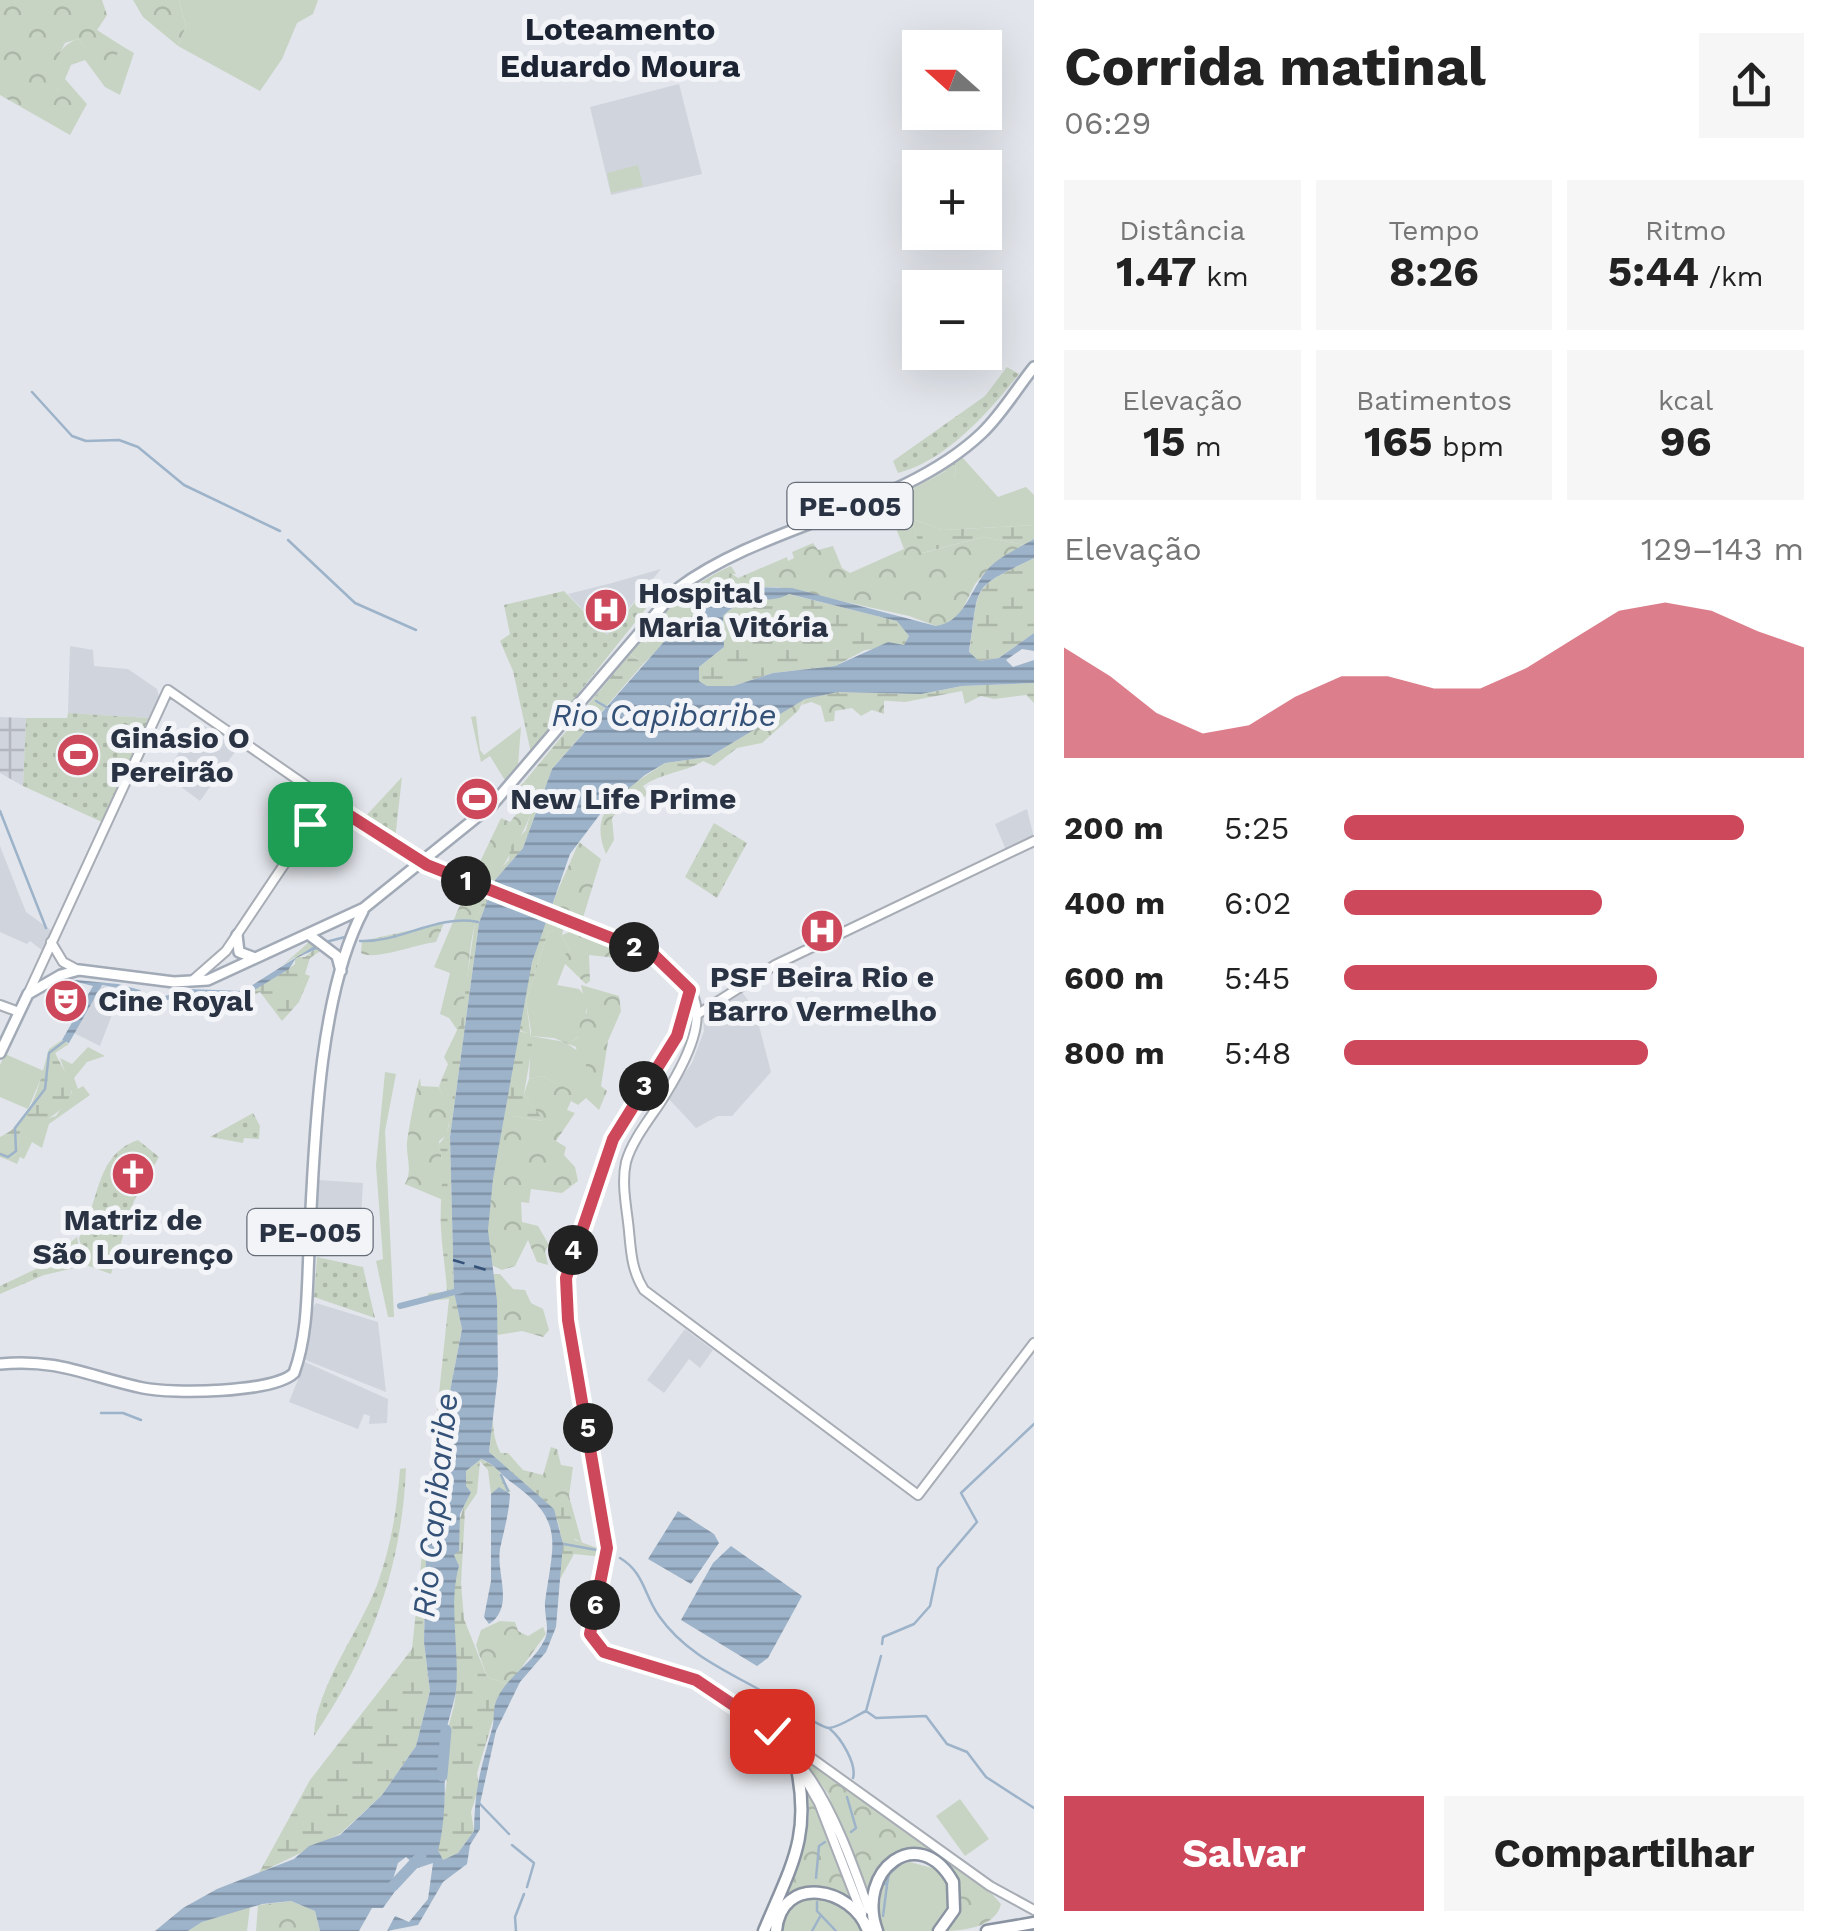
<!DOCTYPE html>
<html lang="pt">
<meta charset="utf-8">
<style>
body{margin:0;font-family:"Work Sans",sans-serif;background:#f6f6f6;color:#222;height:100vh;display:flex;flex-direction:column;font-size:38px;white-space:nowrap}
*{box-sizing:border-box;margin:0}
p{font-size:32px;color:#767676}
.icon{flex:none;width:55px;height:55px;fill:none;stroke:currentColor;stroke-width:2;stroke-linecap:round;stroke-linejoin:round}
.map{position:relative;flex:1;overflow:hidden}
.details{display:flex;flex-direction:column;background:#fff;width:800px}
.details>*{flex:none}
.needle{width:65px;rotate:291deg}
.controls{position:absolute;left:902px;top:30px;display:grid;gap:20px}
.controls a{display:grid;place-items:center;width:100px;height:100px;border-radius:0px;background:#fff;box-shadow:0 10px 40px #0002;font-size:50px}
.pin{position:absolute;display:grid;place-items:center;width:85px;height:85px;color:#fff;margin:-42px;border-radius:20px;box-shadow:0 5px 15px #0006}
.km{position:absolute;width:50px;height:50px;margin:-25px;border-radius:50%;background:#222;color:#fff;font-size:28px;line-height:50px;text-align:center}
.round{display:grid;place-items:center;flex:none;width:105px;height:105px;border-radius:0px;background:#f6f6f6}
.summary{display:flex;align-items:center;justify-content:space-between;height:170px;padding:0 30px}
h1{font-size:55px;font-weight:700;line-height:75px}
.figures{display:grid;grid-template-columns:repeat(3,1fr);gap:15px;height:170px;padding:10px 30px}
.figures div{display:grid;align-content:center;border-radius:0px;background:#f6f6f6;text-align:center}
.figures b{font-size:42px;font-weight:700}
.figures small{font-size:28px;font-weight:400}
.figures p{font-size:28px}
.chart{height:280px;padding:20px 30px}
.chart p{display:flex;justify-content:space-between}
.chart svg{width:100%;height:180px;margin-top:10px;fill:#ce485b;opacity:.7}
.action{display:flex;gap:20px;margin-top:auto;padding:20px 30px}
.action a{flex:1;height:115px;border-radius:0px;background:#ce485b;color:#fff;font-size:40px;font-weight:700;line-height:115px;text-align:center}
.action a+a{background:#f6f6f6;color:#222}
ul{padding:0 30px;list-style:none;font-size:32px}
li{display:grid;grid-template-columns:160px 120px 1fr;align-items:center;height:75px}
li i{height:25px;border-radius:12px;background:#ce485b}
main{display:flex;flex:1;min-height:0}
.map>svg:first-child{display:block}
.built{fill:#d0d4dc}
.industrial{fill:url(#industrial-grid)}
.green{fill:#c8d4c3}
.forest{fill:url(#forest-crowns)}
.wetland{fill:url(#wetland-marsh)}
.park{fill:url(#park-dots)}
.water{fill:url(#water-rules);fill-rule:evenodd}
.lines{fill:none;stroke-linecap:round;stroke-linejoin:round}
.stream{stroke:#9db3ca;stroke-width:2.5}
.canal{stroke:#9db3ca;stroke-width:6}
.river{stroke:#9db3ca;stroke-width:11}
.ferry{stroke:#345177;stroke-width:2.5;stroke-dasharray:12 10;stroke-linecap:butt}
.secondary-casing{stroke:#a7acb5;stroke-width:12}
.primary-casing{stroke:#a1aab6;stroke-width:14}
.highway-casing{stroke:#8a93a1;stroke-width:15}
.secondary{stroke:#fff;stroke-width:8}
.primary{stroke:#fff;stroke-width:9}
.highway{stroke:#fff;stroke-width:10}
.secondary-bridge-casing{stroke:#a7acb5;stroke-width:12;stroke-linecap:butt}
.secondary-bridge{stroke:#fff;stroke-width:8}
.route-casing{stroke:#fff;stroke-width:20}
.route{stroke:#ce485b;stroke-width:12}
.labels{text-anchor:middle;stroke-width:10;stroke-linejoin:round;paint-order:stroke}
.shield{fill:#f2f4f8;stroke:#666d79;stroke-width:2.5}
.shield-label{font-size:28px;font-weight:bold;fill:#2a3343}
.poi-label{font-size:30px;font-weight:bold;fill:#2a3343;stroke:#f2f4f8;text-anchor:start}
.neighbourhood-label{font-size:32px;font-weight:bold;fill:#1c2434;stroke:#f2f4f8}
.water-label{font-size:32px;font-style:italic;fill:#345177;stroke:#f2f4f8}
</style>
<main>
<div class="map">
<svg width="1034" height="1931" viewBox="0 0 1034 1931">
<defs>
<pattern id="industrial-grid" width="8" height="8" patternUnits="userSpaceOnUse" patternTransform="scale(2.5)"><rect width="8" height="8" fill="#d0d4dc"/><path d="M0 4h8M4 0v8" fill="none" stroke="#b3b6be"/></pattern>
<pattern id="forest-crowns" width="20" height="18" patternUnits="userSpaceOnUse" patternTransform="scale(2.5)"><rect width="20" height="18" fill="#c8d4c3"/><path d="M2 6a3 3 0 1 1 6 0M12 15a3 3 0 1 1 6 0" fill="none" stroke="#acb6a9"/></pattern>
<pattern id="wetland-marsh" width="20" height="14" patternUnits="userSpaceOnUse" patternTransform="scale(2.5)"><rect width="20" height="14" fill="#c8d4c3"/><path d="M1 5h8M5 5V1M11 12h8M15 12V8" fill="none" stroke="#acb6a9"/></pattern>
<pattern id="park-dots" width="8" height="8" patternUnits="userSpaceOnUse" patternTransform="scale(2.5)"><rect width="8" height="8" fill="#c8d4c3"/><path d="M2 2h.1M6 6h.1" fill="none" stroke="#acb6a9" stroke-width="1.8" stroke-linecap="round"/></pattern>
<pattern id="water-rules" width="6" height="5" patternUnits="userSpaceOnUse" patternTransform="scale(2.5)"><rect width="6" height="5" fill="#9db3ca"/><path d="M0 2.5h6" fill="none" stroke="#8092a6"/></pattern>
</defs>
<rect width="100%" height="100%" fill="#e2e5eb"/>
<path class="built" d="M679 84 702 174 611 195 590 107Z
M661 569 607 635 568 594 612 583Z
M70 646 93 650 94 666 128 669 157 689 159 697 149 718 68 713Z
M200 723 237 749 200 801 164 774Z
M1027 809 1034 838 1006 850 995 824Z
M0 846 26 912 52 931 43 951 30 941 27 944 0 932Z
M100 986 122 988 100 1046 74 1033Z
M742 992 755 1010 771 1072 732 1116H718L696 1128 667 1097 692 1063 704 1031 703 1019Z
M319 1180 363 1183 360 1232 316 1230Z
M316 1303 378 1322 386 1392 303 1359 310 1312Z
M685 1329 713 1350 700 1368 689 1359 664 1393 647 1380Z
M305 1362 388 1399 387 1423 369 1424 370 1416 364 1414 358 1429 289 1402Z"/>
<path class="industrial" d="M0 717 26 718 23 786 0 773Z"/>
<path class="green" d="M179 0H318L313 14 297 23 282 59 260 91 178 46 186 26Z
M78 39 106 72 122 46 134 53 120 95 105 87 85 60 71 65 65 79 87 104 83 111C75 105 64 98 58 91 43 71 59 45 78 39Z
M638 165 643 186 611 193 607 173Z
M962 457 998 497 1026 487 1034 495V525L943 530 901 515 903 494 946 471 956 477 955 462Z
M731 566 736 574 713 576 696 596 691 618 643 664 628 652 639 639 646 643 652 636 646 631C673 604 696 581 731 566Z
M476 716 480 750 484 755 521 727 518 765 506 782 490 756 481 762 471 717Z
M564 926 562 935 570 951 557 985 579 989 588 1000 582 1033 573 1041 531 1031 526 1001 548 932Z
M531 1036 565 1042 586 1057V1098L578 1105 571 1101 574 1092 542 1076 529 1079Z
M88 1047 105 1056 87 1062 74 1078 78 1089 83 1086 90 1095 49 1124 42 1148 32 1142 24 1159 20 1157 17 1164 8 1160 16 1154 21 1126 56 1116 72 1092 60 1058 72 1064Z
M5 1054 44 1071 28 1109 0 1097V1065Z
M385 1072 396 1074 385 1131 394 1317H388L376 1261 383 1259 376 1165Z
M960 1799 989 1839 965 1856 936 1816Z
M910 1862 939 1870C953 1891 955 1918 931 1931H882C874 1901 873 1871 910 1862Z
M817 1894 853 1911 863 1931H778L792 1904Z
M250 1907 247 1931H188L202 1922Z"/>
<path class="forest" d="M0 0H102L107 15 97 30 122 46 106 73 78 39 65 43 53 67 57 90 83 111 70 135 0 95Z
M133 0H179L186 26 178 46 143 17Z
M962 453 955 462 956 477 945 471 903 494 901 514 913 525 923 553 983 537 1024 545 993 564 975 584 959 616 947 625 936 626 909 616 778 587H745L691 618C696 597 711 556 738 578L787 557 788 561 794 558 792 552 813 543 818 550 833 546 842 568 850 573 904 549 893 520V494Z
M826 697 884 698V714L872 710 861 716 852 708 835 711 834 721 825 722 821 706 809 701Z
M805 698 798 711 762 743 737 748 714 766 703 761Z
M524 782 536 792C531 834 496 868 480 909 464 948 472 992 458 1031L449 1018 440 1014 450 973 434 967 460 905 467 906 470 898 464 895 501 818 510 822 531 796 519 787Z
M624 790 626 802 612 818 614 840 606 854C594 825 602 809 624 790Z
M579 842 601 859 582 921 550 908Z
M444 923 436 942C417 944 374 961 361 953L362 941Z
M575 930 622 951 616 958 589 955 590 981 586 984 563 962 562 956 570 951 562 935Z
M581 985 619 996 621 1011 608 1041 601 1086 607 1091 599 1110 586 1098V1057H577L576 1047 554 1038 531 1036V1031H548L573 1041 578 1037 581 1018 587 1012Z
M542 1076 575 1092 567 1110 575 1113 556 1141 566 1147 564 1155 575 1167 578 1181 562 1193 531 1189 529 1203 521 1202 522 1222 538 1226 549 1245 545 1251 548 1265 537 1262 528 1240 515 1266 502 1270 489 1264C486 1227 484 1144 513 1116L543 1121 524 1094 529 1079Z
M420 1078 421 1086 439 1087 450 1113 447 1135 439 1141C442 1161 445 1180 443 1200L405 1184C413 1170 406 1157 407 1143 408 1133 417 1083 420 1078Z
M491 1274H500L513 1289 525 1290 531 1303 543 1309 549 1330 543 1337 522 1331 497 1335Z
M551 1447 557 1449 561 1465 573 1467 569 1496 582 1543 572 1537C569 1485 516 1490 499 1453H508L523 1470 543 1475Z
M500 1621 515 1622 518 1631 528 1636 543 1627 546 1634 509 1685 487 1677 476 1645 481 1630Z
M801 1756 992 1894 1001 1904C996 1926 968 1930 947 1931 972 1903 957 1880 934 1858H889L865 1891 828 1794Z
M806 1786 852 1899C832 1885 800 1878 785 1903 778 1913 777 1925 769 1931 787 1886 819 1835 806 1786Z
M291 1901 315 1911 320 1931H256L258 1905Z"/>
<path class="wetland" d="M901 515 943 530 1034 525V539L1024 545 983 537 922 553 913 525Z
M1034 558V633L999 658 978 661 969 653C980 584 968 590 1034 558Z
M788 594 898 621 909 636 904 645 865 650 835 666 773 673 733 686H707L699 681V667L724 647 723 616C749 591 762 605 788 594Z
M630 654 643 664 552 769 523 848 495 880 479 923 450 1137 454 1291 462 1329 436 1464 426 1556 424 1642 430 1691 416 1746 382 1795 340 1834 259 1873 310 1780 412 1649 449 1299 424 1301 429 1293 447 1292C446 1271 442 1250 441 1229 439 1199 446 1172 439 1144 457 1126 446 1108 439 1086L448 1064 444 1057 461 1022 475 922 491 878 509 860 510 847 526 830 536 792 524 782Z
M1034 683V703L1026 695 994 699 981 696 965 704 962 691 905 702 826 697 802 705 805 698 838 692 921 694 962 686Z
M709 757C689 773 664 771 643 786L648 794 643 798 633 790 626 802 624 790 665 763Z
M547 919 575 930 568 932 563 927 548 932 526 1001 532 1046 524 1094 544 1121 513 1116 501 1134 517 1031 528 1033 518 1030 522 981Z
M309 942 319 943 298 957H305L320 945 325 948 310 958 305 974 310 976 299 1002 282 1021 260 992 232 1005 224 1000 223 997C250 994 271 981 295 964V957L283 965Z
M62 1040 69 1044 55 1053 73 1087C65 1114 46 1122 21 1127L16 1154 8 1160 0 1157V1137C34 1122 40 1079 49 1049Z
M493 1416C492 1486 549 1469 571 1518 574 1525 572 1533 575 1540L603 1550V1557L574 1554 559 1581C571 1482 533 1511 489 1452Z
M481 1459 497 1468 511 1492 491 1494 488 1470 480 1461 477 1493 465 1511 461 1583 464 1619 487 1677 509 1685 502 1690 477 1773 479 1787 471 1812 474 1831 458 1853 443 1861 438 1850 448 1771 446 1761 441 1762C442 1737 456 1713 456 1687 457 1633 443 1537 471 1492L466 1486V1471Z"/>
<path class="park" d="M1007 367 1019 374C989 412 946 461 898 473L893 461 985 396Z
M564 591 607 635 641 595 648 606 531 753 513 671 500 641 510 634 504 605Z
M68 713 149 718 102 822 23 786 26 718H67Z
M402 777 395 840 362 820Z
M714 823 747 843 717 898 685 877Z
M253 1113 260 1126 259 1139 244 1138 243 1143 210 1137Z
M138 1140 159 1157 134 1201 111 1274 86 1265 79 1238C100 1204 94 1155 138 1140Z
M77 1237 83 1266 44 1275 0 1294V1286L40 1267Z
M317 1257 363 1267 375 1318 314 1297Z
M406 1468C402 1568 370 1654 314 1736 315 1689 360 1630 377 1585 391 1547 397 1509 400 1469Z"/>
<path class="water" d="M1034 539V558C968 590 980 583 969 652L979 661 999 658 1034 633V651L1022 649 1006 660 1013 667 1034 660V683L962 686 921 694 838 692 805 699 709 757 665 763 645 775 604 809 570 854 532 962 493 1179 488 1230 497 1301 498 1375 489 1452 554 1509 563 1544 556 1627 546 1652 520 1682 496 1731 480 1804V1829L470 1845 467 1864 443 1882 418 1925 387 1931 395 1916 409 1922 428 1899 433 1863 418 1868 406 1857 398 1863 393 1879H404L383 1908H372L359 1931H320L315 1911 291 1901 262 1904 202 1922 188 1931H155L183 1908 217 1889 294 1859 309 1846 340 1835 382 1795 416 1746 430 1691 424 1642 426 1556 436 1464 462 1329 454 1292 450 1137 479 923 495 880 523 848 552 769 677 627 732 592 745 587 792 588 936 626C967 622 971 583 993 564 1005 554 1021 547 1034 539ZM789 594 897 621 909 636 904 645 888 642 835 666 773 673 733 686H707L699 681V667L724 647 723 616C751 589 765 607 789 594ZM481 1459C495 1464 500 1474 511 1482 566 1521 553 1543 545 1602 544 1616 550 1627 545 1639 534 1663 507 1676 497 1699 492 1709 495 1720 492 1729 480 1772 475 1787 474 1831L458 1853 443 1860 438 1850C445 1828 447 1773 442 1758 439 1751 454 1704 456 1691 460 1651 448 1604 459 1566L454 1555 459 1551 460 1514 471 1492 466 1486V1471Z
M319 943 317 949 296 958 289 969 243 997 185 995 153 1004 124 989 102 985 69 1043 62 1040 93 986 65 979 118 984 140 990 152 1000 188 989 243 991Z
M499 1487 510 1494C509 1514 504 1530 500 1549 496 1574 515 1607 489 1624L484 1617 491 1581V1494Z
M678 1511 714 1534 719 1543 691 1584 648 1559Z
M731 1546 802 1596 768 1658 757 1666 681 1620 713 1563Z"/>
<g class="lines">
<path class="stream" d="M32 392 72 436 86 441 119 440 138 447 184 485 280 531
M288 540 355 603 416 630
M596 701 608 708
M0 811 46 928
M360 941C400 943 437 914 478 922
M322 943 345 937
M0 1154 8 1157 16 1151 15 1128 45 1089 49 1053 66 1040
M101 1413H123L141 1420
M501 1475 508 1491
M564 1544 602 1551
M620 1558C644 1572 644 1595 659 1616 684 1652 722 1669 760 1690
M882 1644 883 1637 914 1624 930 1606 938 1568 977 1522 961 1493 1034 1424
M767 1693C778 1699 822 1729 829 1728 840 1727 855 1716 866 1711L876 1718 926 1716 947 1744 967 1752 986 1777 1034 1808
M866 1711 881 1656
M830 1729C841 1738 857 1764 853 1778
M847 1797 856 1828 851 1832
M479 1803 509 1834
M512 1845 534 1863 527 1887
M816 1878 819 1846 825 1842
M881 1882 887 1885 883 1916
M887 1884 889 1874 899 1865
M817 1902V1911L836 1931
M516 1931 515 1917 524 1894
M812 1931 821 1915
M1028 1931 1034 1930"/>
<path class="canal" d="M400 1306 462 1290"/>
<path class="river" d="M442 1776 446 1730
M393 1886 421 1856"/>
<path class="ferry" d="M453 1260 490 1271"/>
<g class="secondary-casing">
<path id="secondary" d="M301 830 312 802 310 791
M596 933C704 972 725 1002 660 1103 648 1121 632 1141 626 1162 621 1184 627 1209 629 1231 631 1253 632 1271 644 1290L918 1495 1034 1343
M51 942 63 962 78 970
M193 980 226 951 318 814 319 796
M690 990 677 1036 613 1139 567 1278 568 1320 607 1548 590 1634C601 1664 670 1667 699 1682 805 1740 831 1802 869 1910
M28 994 168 690 360 823
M0 1005 19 1012
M698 1014 775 965 1034 841
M782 1737 990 1886 1034 1910
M800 1770 819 1803 862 1914"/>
</g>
<g class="primary-casing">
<path id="primary" d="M308 934 337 956 341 971
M237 935 239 952 255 958
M0 1053 28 994 61 975 79 970 174 982 208 980 364 908 493 804 677 589C767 522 901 510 982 433 1002 414 1017 388 1034 367
M0 1364C58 1358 90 1377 143 1388 172 1394 273 1393 294 1373 308 1335 307 1290 309 1251 314 1152 317 998 363 911"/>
</g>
<g class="highway-casing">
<path id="highway" d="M764 1931C791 1866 812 1836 796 1764
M776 1931C781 1873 853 1887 868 1931
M877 1931C855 1870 919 1821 953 1882L954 1910 939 1931
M987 1931 1034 1923"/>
</g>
<use href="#secondary" class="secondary"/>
<use href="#primary" class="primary"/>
<use href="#highway" class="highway"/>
<g class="secondary-bridge-casing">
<path id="secondary-bridge" d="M360 823 427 865 596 933"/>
</g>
<use href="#secondary-bridge" class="secondary-bridge"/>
</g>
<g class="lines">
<g class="route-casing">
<path id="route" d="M310 824 322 811 344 812 427 865 654 955 690 990 677 1036 613 1139 566 1278 568 1320 607 1548 590 1634 604 1652 696 1680 772 1731"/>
</g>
<use href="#route" class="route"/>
</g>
<defs>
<g id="hospital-disc" transform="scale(2.25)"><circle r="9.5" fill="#ce485b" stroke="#f2f4f8"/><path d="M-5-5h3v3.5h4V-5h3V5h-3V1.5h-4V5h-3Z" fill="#fff"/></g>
<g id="stadium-disc" transform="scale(2.25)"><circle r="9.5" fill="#ce485b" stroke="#f2f4f8"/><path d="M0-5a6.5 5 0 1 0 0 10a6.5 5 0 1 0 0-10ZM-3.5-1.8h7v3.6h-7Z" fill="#fff"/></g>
<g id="theatre-disc" transform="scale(2.25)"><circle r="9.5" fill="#ce485b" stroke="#f2f4f8"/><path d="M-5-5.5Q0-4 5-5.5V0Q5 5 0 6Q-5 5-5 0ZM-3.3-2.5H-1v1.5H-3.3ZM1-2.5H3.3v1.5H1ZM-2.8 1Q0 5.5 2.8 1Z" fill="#fff"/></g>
<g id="church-disc" transform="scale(2.25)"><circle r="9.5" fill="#ce485b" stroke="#f2f4f8"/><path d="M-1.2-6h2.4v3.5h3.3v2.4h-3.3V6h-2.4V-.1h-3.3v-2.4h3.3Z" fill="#fff"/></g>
</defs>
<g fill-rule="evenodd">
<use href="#hospital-disc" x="606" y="610"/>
<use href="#stadium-disc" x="78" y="755"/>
<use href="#stadium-disc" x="477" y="799"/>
<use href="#hospital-disc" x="822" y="931"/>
<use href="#theatre-disc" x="66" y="1001"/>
<use href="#church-disc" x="133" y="1174"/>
</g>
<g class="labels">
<g class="shield">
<rect x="787.5" y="483" width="125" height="46" rx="8"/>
<rect x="247.5" y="1209" width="125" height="46" rx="8"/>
</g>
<g class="shield-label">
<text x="850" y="516">PE-005</text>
<text x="310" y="1242">PE-005</text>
</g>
<g class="poi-label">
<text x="638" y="603">Hospital<tspan x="638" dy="34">Maria Vitória</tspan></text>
<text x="110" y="748">Ginásio O<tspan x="110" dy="34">Pereirão</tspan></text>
<text x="510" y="809">New Life Prime</text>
<text x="822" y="987" text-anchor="middle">PSF Beira Rio e<tspan x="822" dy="34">Barro Vermelho</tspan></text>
<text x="98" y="1011">Cine Royal</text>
<text x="133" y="1230" text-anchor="middle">Matriz de<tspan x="133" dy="34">São Lourenço</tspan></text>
</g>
<g class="neighbourhood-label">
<text x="620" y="40">Loteamento<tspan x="620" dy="37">Eduardo Moura</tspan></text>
</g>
<g class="water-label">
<text x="664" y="726">Rio Capibaribe</text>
<text transform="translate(435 1505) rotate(-84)" y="11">Rio Capibaribe</text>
</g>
</g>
</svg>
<div class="controls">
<a><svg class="needle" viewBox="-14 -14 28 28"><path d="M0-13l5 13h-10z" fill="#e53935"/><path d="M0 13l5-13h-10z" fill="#767676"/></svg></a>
<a>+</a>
<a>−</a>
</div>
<div class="pin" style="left:310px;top:824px;background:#1e9e55"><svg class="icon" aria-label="arrive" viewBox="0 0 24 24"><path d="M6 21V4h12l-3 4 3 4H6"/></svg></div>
<div class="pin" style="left:772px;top:1731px;background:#d93025"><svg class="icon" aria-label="check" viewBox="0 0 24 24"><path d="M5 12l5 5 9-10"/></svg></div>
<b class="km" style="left:466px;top:881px">1</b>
<b class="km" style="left:634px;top:947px">2</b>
<b class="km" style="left:644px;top:1086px">3</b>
<b class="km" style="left:573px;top:1250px">4</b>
<b class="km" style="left:588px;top:1428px">5</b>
<b class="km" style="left:595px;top:1605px">6</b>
</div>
<section class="details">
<div class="summary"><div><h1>Corrida matinal</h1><p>06:29</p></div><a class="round"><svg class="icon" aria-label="share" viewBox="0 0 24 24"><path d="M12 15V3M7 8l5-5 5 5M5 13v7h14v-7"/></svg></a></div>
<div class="figures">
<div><p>Distância</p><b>1.47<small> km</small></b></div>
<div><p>Tempo</p><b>8:26</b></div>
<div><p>Ritmo</p><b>5:44<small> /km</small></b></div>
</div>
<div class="figures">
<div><p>Elevação</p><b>15<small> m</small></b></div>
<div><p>Batimentos</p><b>165<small> bpm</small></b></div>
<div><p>kcal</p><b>96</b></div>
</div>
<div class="chart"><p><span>Elevação</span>129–143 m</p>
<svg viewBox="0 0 160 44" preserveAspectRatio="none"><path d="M0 44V17L10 24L20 33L30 38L40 36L50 29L60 24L70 24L80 27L90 27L100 22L110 15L120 8L130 6L140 8L150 13L160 17V44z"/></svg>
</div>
<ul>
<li><b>200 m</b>5:25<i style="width:87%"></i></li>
<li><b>400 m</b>6:02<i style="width:56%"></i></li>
<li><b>600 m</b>5:45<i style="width:68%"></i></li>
<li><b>800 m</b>5:48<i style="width:66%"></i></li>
</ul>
<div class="action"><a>Salvar</a><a>Compartilhar</a></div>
</section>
</main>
